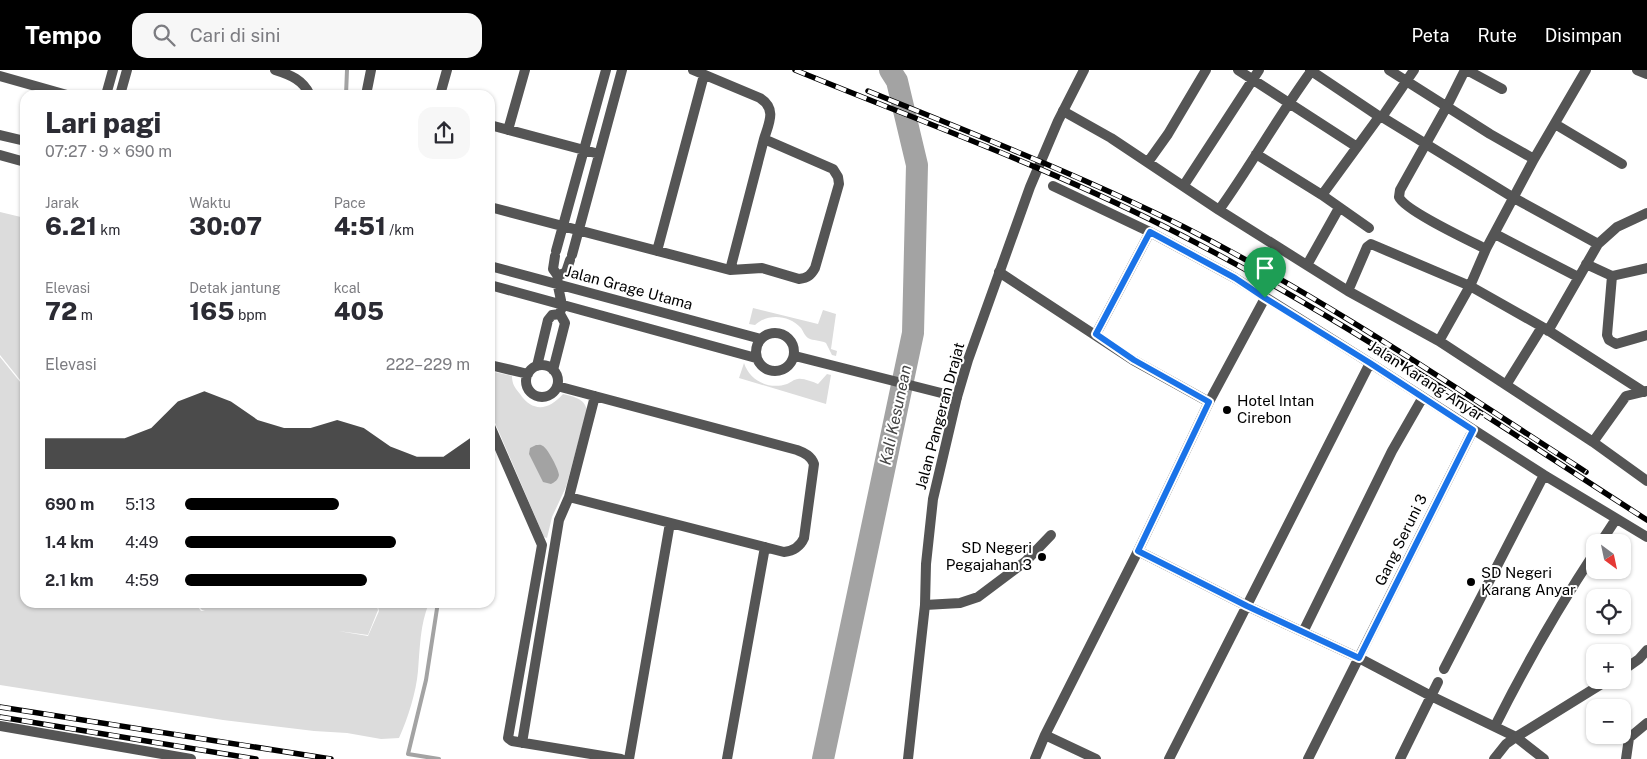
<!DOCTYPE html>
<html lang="id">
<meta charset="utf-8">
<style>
body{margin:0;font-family:"Public Sans",sans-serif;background:#f7f7f7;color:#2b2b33;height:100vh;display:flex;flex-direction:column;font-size:19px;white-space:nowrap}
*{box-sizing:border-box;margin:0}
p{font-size:16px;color:#7c7c81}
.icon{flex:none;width:28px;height:28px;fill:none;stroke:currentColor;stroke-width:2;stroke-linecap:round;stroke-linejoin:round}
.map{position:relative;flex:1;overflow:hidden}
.sheet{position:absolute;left:20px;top:20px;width:475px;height:518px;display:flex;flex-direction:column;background:#fff;border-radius:15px;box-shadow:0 1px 4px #0004}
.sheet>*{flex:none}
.needle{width:32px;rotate:147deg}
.controls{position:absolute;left:1586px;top:464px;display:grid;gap:10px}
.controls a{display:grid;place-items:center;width:45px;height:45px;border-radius:10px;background:#fff;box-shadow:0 1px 4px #0004;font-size:25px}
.pin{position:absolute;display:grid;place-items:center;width:42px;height:42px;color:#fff;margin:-51px -21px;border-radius:50% 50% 50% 0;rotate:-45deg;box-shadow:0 0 5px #0007}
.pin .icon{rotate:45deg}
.round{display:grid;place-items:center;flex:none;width:52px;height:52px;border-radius:15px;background:#f7f7f7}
.overview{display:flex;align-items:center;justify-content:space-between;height:85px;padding:0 25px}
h1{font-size:28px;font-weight:800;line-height:38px}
.stats{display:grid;grid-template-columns:repeat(3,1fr);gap:8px;height:85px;padding:5px 25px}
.stats div{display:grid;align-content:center}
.stats b{font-size:25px;font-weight:800}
.stats small{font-size:14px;font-weight:400}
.stats p{font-size:14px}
.chart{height:140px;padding:10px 25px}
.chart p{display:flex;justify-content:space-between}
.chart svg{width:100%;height:90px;margin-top:5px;fill:#000;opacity:.7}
ul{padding:0 25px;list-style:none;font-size:16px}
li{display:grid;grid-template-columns:80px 60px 1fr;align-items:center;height:38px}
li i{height:12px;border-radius:6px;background:#000}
header{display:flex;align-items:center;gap:30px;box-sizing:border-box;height:70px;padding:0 25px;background:#000;color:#fff}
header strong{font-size:24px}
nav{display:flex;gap:28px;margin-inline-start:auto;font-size:18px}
.search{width:350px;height:45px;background:#f7f7f7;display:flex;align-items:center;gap:12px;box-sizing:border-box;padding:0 18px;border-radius:15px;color:#7c7c81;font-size:19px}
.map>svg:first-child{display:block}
.green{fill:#dcdcdc}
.water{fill:#a3a3a3}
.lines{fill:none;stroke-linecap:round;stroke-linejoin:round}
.stream{stroke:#a3a3a3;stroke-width:4}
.river{stroke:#a3a3a3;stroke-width:22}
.minor{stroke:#555;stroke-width:10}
.tertiary{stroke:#555;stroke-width:10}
.rail-casing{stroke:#000;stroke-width:5.5}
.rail{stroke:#fff;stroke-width:4;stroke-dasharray:11;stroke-linecap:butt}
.route-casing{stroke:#fff;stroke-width:10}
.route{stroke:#1a73e8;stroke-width:6}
.poi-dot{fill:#000;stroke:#fff;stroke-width:2}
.labels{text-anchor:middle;stroke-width:4;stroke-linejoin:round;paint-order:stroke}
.street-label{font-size:15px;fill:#000;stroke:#fff}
.poi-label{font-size:15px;fill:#000;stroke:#fff;text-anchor:start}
.water-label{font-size:16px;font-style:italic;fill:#444;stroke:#fff}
</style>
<header>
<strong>Tempo</strong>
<div class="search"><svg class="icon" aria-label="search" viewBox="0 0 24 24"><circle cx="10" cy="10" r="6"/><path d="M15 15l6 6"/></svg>Cari di sini</div>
<nav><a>Peta</a><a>Rute</a><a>Disimpan</a></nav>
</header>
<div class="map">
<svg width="1647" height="689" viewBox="0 0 1647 689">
<rect width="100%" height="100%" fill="#fff"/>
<path class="green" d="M0 142 25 148V316L0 285Z
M753 238 818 254 823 240 836 244 831 279 837 281 836 286 832 285 826 273C821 270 813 271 808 268 805 266 803 261 801 258 789 245 768 243 755 255L749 254Z
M0 287 25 318V532L195 533 201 541H205L202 540 196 533H376L378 540 368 565 338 561 368 566 379 541 377 533H429C420 555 420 577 418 601 416 623 408 648 399 668L381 669 347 663 314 661 223 650 0 615Z
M744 293C750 311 769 320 787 314 790 313 794 309 798 309 803 308 813 312 818 314L827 304 831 305 826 334 739 308Z
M490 301 512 306C512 314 515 318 520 324 533 343 549 340 563 324 574 327 584 328 587 340L566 417 552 447 547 468 544 467 490 341Z"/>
<path class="water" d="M536 375C539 375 540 374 543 376 548 379 559 400 559 405 558 410 555 412 551 414L543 412 529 384 530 378Z"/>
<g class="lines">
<path class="stream" d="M346 25 347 0
M438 532 426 610 408 684 439 689"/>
<path class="river" d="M823 689 913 263 917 95 897 11 890 0"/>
<path class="minor" d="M275 0C291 5 303 10 310 25
M1238 0 1357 77
M1310 0 1380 47
M1389 0 1490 64 1534 89
M1465 0 1447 36 1400 120 1399 127C1404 140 1470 171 1486 179
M1467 0 1502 19
M1637 0 1647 4
M0 6 67 25
M106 25 113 0
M120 25 127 0
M366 25 371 0
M440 25 447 0
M1063 41 1111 68 1219 140 1348 221 1439 271 1593 372 1647 411
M1382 47 1414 0
M1555 54 1622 94
M490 55 599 84
M508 60 525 0
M0 65 25 71
M1256 84 1322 125 1369 158
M0 85 25 92
M1148 92 1168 64 1206 0
M1184 115 1259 0
M1053 116 1150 162 1235 208 1370 293 1544 405 1647 467
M1322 125 1379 47H1382L1514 128 1598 174
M490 137 730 200 762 198 799 209C808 208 811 205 815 198L839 114 838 107 833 99 764 69C769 53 777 39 760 28L693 0
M1219 140C1252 94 1279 45 1312 0
M1495 164 1578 207
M556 181 606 0
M657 181 704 5
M572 185 622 0
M555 186 553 199 558 206
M1586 194 1612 206 1647 198
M1307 195 1339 138
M490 196 761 269
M730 200 764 69
M999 202 1133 290 1209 332
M558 206C555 218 564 229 561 240
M558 206 566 202 570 190
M1612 206 1607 265 1609 270 1616 274 1647 265
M490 215 756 288
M1348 221 1367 177 1371 174 1470 216 1546 259 1644 322
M1548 261 1598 174 1617 157 1647 143
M756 282a19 19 0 1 1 38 0a19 19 0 1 1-38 0Z
M1096 264 1150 162
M1439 271 1470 216 1486 179 1534 89 1586 0
M795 286 957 327
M490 295 528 304
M526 311a16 16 0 1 1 32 0a16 16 0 1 1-32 0Z
M537 296 548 250 552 245 560 244
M553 300 565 253 560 244
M1506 315 1542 257
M557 316 797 380C805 383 811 386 814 394L804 468C800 477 793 481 784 482L569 427
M490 356 542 475 508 668 512 671 621 689
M1593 372 1626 326 1646 321
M1601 472 1616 449
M1138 481 1247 536 1359 588 1431 626 1516 667 1544 689
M925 535 960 533 978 527 1026 491 1051 465
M1303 562 1392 381 1423 327
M1444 599 1544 405
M0 656 191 689
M1495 656C1525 596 1558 538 1595 482
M1045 665 1096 689
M522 673 559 450 569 427 595 326
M629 689 670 453
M727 689 765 477
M1035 689 1045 665 1138 481 1209 332 1265 228
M1169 689 1370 293
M1308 689 1473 360
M1400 689 1438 612
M1626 689 1629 668 1647 653"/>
<path class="tertiary" d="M1622 601 1639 589 1647 580
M908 689 925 535 926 494 933 429 957 327 968 290 1030 117 1058 51 1084 0
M1494 689 1506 674 1516 667 1608 610"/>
<g class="rail-casing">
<path id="rail" d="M795 0C925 53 1058 101 1183 166 1344 249 1494 352 1647 450
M868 21C974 64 1081 106 1184 157 1324 228 1454 317 1586 402
M0 637 331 689
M0 647 256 689"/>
</g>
<use href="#rail" class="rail"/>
</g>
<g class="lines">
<g class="route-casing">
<path id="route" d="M1150 162 1235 208 1265 228 1370 293 1473 360 1359 588 1247 536 1138 481 1209 332 1134 290 1096 264Z"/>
</g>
<use href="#route" class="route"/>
</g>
<g class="poi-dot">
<circle cx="1227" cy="340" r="5"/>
<circle cx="1042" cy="487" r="5"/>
<circle cx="1471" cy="512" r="5"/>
</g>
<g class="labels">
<g class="street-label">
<text transform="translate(629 218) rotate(15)" y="5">Jalan Grage Utama</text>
<text transform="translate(1426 311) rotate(33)" y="5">Jalan Karang Anyar</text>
<text transform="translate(940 346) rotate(-75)" y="5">Jalan Pangeran Drajat</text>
<text transform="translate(1401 470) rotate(-64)" y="5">Gang Seruni 3</text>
</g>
<g class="poi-label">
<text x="1237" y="336">Hotel Intan<tspan x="1237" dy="17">Cirebon</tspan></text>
<text x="1032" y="483" text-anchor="end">SD Negeri<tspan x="1032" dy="17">Pegajahan 3</tspan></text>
<text x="1481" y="508">SD Negeri<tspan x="1481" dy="17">Karang Anyar</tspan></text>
</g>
<g class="water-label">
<text transform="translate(895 345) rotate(-78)" y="6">Kali Kesunean</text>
</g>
</g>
</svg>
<div class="controls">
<a><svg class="needle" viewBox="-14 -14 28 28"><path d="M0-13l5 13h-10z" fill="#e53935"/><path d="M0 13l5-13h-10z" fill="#7c7c81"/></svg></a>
<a><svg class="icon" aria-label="locate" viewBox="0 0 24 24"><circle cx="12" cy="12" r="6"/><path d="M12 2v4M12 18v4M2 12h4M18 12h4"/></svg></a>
<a>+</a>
<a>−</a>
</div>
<div class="pin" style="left:1265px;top:228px;background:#1e9e55"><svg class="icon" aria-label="arrive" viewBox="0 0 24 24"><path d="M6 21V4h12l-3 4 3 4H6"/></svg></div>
<section class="sheet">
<div class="overview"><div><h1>Lari pagi</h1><p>07:27 · 9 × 690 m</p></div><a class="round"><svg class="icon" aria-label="share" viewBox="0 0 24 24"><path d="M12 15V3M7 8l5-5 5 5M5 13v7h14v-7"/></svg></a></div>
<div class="stats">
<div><p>Jarak</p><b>6.21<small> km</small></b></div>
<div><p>Waktu</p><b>30:07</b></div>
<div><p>Pace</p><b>4:51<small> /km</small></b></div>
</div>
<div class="stats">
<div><p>Elevasi</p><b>72<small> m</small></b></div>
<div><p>Detak jantung</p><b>165<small> bpm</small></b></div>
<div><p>kcal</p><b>405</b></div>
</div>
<div class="chart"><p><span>Elevasi</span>222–229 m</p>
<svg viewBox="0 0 160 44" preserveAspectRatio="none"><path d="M0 44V29L10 29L20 29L30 29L40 24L50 11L60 6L70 11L80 20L90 24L100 24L110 20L120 24L130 33L140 38L150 38L160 29V44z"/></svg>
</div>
<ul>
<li><b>690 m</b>5:13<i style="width:54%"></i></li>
<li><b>1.4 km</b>4:49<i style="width:74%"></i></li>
<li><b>2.1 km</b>4:59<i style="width:64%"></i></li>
</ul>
</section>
</div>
